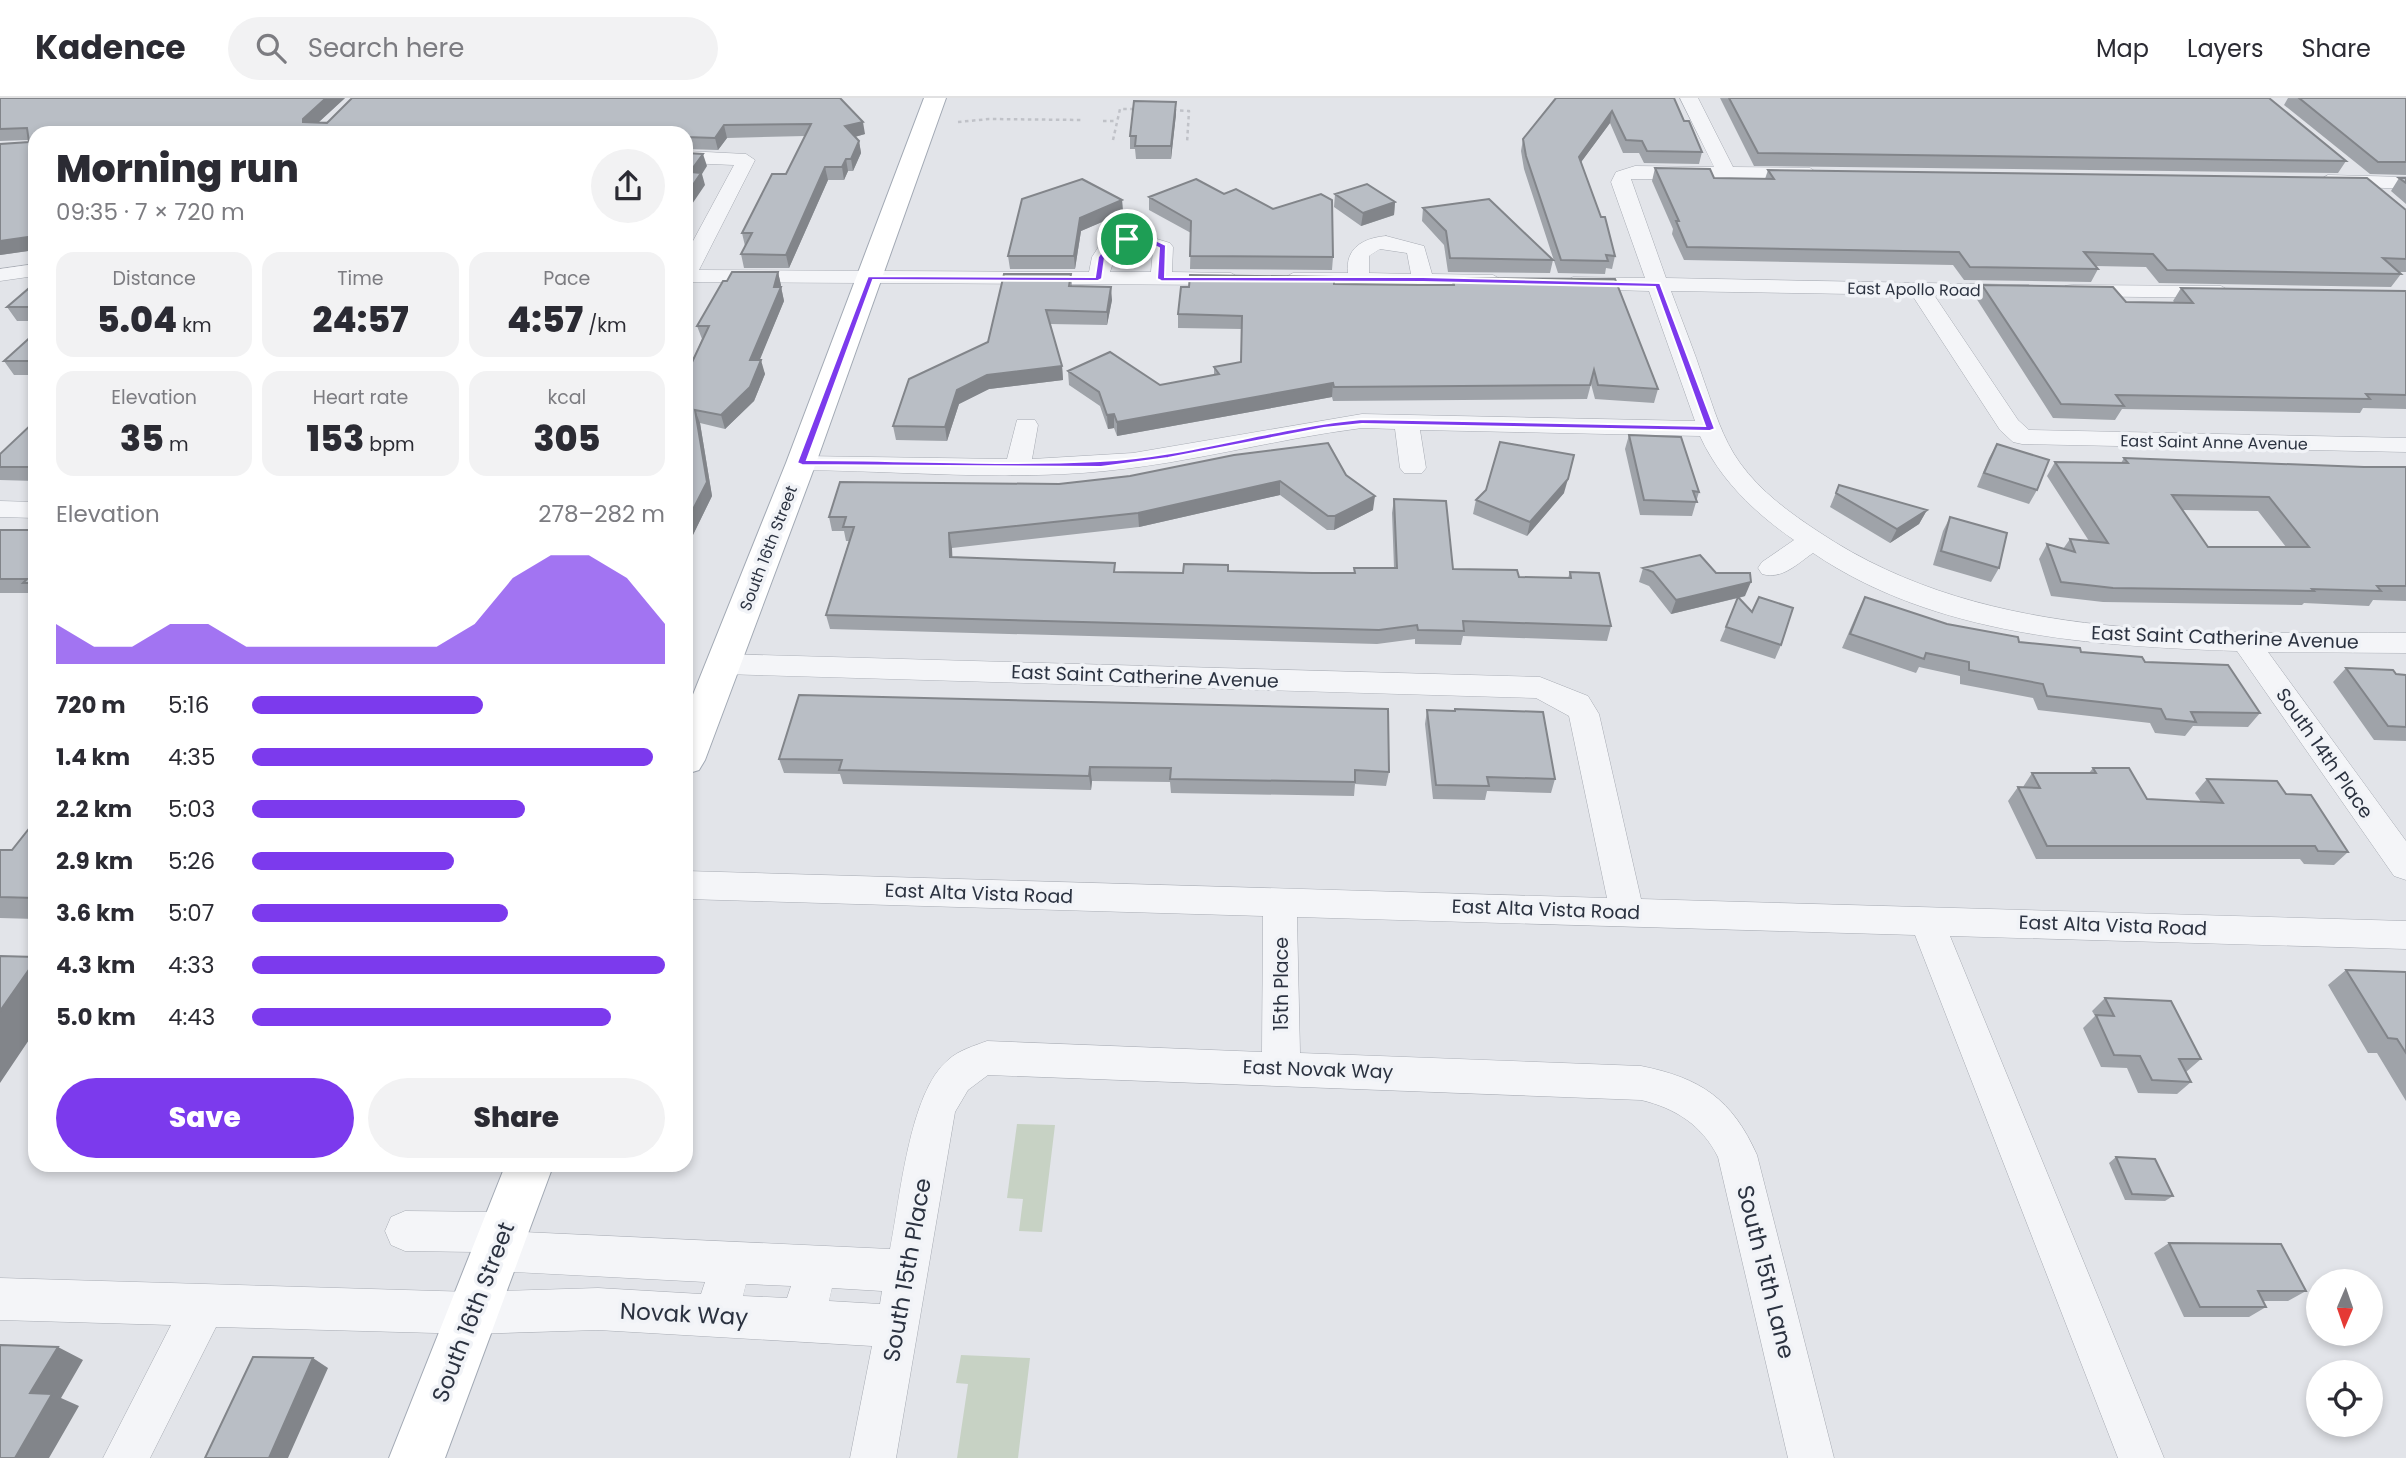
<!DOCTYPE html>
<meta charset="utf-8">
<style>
body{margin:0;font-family:Poppins,sans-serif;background:#f2f2f3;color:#2b2b33;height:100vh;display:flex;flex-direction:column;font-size:26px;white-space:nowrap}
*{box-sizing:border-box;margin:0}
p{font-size:23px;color:#7c7c81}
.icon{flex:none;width:38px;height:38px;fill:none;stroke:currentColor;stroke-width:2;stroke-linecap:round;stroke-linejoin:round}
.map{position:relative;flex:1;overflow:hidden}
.sheet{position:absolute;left:28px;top:28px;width:665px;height:1046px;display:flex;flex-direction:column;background:#fff;border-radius:21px;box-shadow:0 4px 10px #0003}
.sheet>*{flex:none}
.needle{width:46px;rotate:182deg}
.buttons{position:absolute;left:2306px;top:1171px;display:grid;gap:14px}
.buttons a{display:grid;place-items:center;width:77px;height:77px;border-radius:50%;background:#fff;box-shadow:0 4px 10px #0003;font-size:35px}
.pin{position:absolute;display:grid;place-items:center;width:60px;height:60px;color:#fff;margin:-30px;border:4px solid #fff;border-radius:50%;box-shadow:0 2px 7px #0007}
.round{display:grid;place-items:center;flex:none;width:74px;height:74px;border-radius:37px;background:#f2f2f3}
.headline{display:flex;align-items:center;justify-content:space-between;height:119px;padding:0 28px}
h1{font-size:38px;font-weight:800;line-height:52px}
.stats{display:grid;grid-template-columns:repeat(3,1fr);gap:10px;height:119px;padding:7px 28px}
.stats div{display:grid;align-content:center;border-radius:18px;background:#f2f2f3;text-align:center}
.stats b{font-size:35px;font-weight:800}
.stats small{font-size:19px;font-weight:400}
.stats p{font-size:19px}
.chart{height:196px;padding:14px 28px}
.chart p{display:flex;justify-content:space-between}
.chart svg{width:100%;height:126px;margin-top:7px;fill:#7c3aed;opacity:.7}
.primary-button{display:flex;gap:14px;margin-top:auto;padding:14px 28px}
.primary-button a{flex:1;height:80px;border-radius:42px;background:#7c3aed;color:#fff;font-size:28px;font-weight:800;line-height:80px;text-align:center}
.primary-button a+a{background:#f2f2f3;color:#2b2b33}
ul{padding:0 28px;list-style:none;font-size:23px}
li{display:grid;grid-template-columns:112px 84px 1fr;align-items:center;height:52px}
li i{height:18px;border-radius:9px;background:#7c3aed}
header{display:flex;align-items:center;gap:42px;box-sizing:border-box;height:98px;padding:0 35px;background:#fff;border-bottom:2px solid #e1e1e2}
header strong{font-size:33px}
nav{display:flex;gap:38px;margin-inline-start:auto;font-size:24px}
.search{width:490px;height:63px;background:#f2f2f3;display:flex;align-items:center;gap:18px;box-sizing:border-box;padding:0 24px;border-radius:38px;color:#7c7c81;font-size:26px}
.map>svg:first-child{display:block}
.green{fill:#c7d2c4}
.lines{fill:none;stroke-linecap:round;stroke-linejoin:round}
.minor-casing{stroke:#a7abb3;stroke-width:1}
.major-casing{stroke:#a2a9b4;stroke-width:2}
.path{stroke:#c0c2c8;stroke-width:2.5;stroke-dasharray:3.5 3.5;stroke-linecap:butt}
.minor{fill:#f4f5f8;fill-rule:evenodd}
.major{fill:#fff;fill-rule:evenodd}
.wall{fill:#9fa3a9;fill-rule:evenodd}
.shaded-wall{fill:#82858a}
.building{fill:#b9bec5;stroke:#82858a;stroke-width:2;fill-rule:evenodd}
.route{fill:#7c3aed;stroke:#fff;stroke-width:2;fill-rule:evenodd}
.labels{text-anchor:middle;stroke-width:7;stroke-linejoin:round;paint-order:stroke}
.far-street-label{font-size:16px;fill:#2b3240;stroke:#f1f3f7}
.street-label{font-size:19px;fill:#2b3240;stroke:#f1f3f7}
.near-street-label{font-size:23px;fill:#2b3240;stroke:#f1f3f7}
</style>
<header>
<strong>Kadence</strong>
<div class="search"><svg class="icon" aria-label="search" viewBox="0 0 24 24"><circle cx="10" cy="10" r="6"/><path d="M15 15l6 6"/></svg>Search here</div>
<nav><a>Map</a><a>Layers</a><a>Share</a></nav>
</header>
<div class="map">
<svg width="2406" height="1360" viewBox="0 0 2406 1360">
<rect width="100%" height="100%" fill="#e2e4e9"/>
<path class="green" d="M1017 1026 1055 1027 1042 1134 1019 1133 1023 1101 1007 1100Z
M961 1257 1030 1260 1018 1360H957L968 1286 956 1285Z"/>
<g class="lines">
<g class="minor-casing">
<path id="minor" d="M1680 0H1698L1733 69 1810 70 1819 76 1810 82 1631 81 1666 180 2029 187 2032 192 2021 198 1934 197 2018 322 2029 332 2406 340V354L2022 346 2013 344 2000 332 1912 197 1671 193C1682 223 1694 252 1704 283 1714 311 1722 340 1740 365 1761 394 1790 415 1819 434 1991 549 2209 533 2406 535V555L2268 554 2406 743V782L2394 778 2237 553C2093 548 1935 538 1813 455 1797 466 1782 482 1762 476L1758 470 1762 464 1794 442C1755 415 1720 382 1700 338L1420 332 1426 370 1422 375H1404L1400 370 1395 331 1362 330C1275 341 1191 365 1105 373 1004 383 902 373 801 372L792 370 789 365 792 360 801 358 1007 361 1017 322H1035L1038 327 1032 361 1133 355 1362 316 1695 323 1649 193 1573 191 1562 185 1573 179 1645 180 1611 84 1616 74 1635 68 1714 69Z
M686 53 746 56 755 62 699 172 1089 174 1092 159 1103 142 1137 135 1170 145 1173 149 1172 174 1231 175 1242 181 1231 187 686 184V156L734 67 686 65ZM1143 148 1153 152 1151 174H1110L1118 150Z
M2328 77 2406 79V91L2321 87 2318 83Z
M1386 138 1424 148 1432 176 1493 177 1504 183 1493 189 1293 187 1282 181 1293 175H1348C1345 150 1363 140 1386 138ZM1380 151 1407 155 1411 176 1369 175V158Z
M35 166V178L0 183V171Z
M2073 187 2221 188 2232 194 2221 200 2065 198 2062 193 2065 188Z
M0 403 35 404V420L0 419Z
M723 556 1540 579 1588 598 1599 616 1641 801 2406 823V851L1950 838 2164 1360H2118L1915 837 1297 819 1300 955 1641 968C1701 980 1732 1001 1757 1057L1834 1360H1788L1718 1059C1702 1027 1675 1010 1641 1002L988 977 968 992 955 1014 896 1360H850L872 1248 598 1232 472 1236 216 1229 150 1360H103L171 1227 0 1222V1180L472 1194 598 1190 701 1196 705 1184 496 1173 481 1167 476 1154 405 1153 391 1147 385 1133 391 1119 405 1113 503 1114 517 1120 523 1134 890 1151C900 1102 909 994 948 962 959 952 974 948 987 943L1262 954 1263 818 686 801V773L1607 800 1569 618 1536 600 723 576 713 573 708 566 713 559ZM746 1186 791 1188 787 1200 743 1198ZM832 1190 882 1193 880 1206 829 1203Z"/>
</g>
<g class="major-casing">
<path id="major" d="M924 0H946L816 365 705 662 699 672 686 676V614L786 365Z
M505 1068H553L445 1360H389Z"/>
</g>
<path class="path" d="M1173 12 1189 13 1187 45
M1103 23H1117
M958 24 989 21 1082 22
M1113 42 1120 11H1139"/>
<use href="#minor" class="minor"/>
<use href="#major" class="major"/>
</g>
<path class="wall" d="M0 0H345L319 24 840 0 865 36 855 39 859 43 861 55 853 73H848L844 82H828L789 170H744L741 156 745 148 742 135 786 76 805 38 727 40 718 52 686 51V35H35V152L0 157 29 44V42L0 43Z
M1556 0 1684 23 1702 54 1699 66 1644 65 1639 55H1623L1610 25 1581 64 1615 158 1612 171 1606 170 1605 176 1558 175 1524 71 1521 53 1523 41Z
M1720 0H2269L2346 63 2338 75 1754 68Z
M2288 0H2406V77L2370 76 2284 7Z
M1176 16 1171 61H1136L1135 51H1130V38Z
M1655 70 1714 80 1765 81 1768 72 2406 112V174H2399L2401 176 2391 189 2159 185 2146 169 2095 168 2098 171 2091 184 1964 182 1953 167 1684 162 1672 136 1673 131 1652 83Z
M2399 80H2406V106L2391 93Z
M1335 96 1395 104 1394 117 1361 128 1334 109Z
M1149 99 1333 159 1332 172 1190 171 1191 135 1149 112Z
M1122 102 1123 115 1081 133 1075 171H1010L1008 158Z
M1423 110 1553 162 1550 175 1448 174 1444 147 1422 123Z
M778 174 784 203 759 262 765 276 754 303 725 331 700 325 712 398 692 439H686V277L702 241 697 228 727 183Z
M1071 176 1072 188 1112 202 1107 227 1050 226 1062 268 1063 282 989 291 959 306 947 343 896 342 893 328 988 244Z
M1453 180 1658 291 1654 305 1595 301 1591 286 1587 301 1333 303 1332 299 1117 338 1114 330 1108 331 1100 308 1069 287 1068 273 1160 287 1214 277V269L1241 264 1242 231 1178 230V216L1334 186 1452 187Z
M35 185V223H17L7 209Z
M1982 187 2126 204H2174L2173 203 2181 190 2406 193V311L2363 310 2360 315 2122 311 2115 322 2053 320 1976 200Z
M35 235V277H14L4 263Z
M35 323V383L0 382V356Z
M1629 337 1699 394 1692 418 1640 417 1625 351Z
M1997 346 2037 392 2029 406 1977 389 1989 360Z
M2124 360 2364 369H2406V503L2373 502 2369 508 2304 505 2302 507 2103 504 2051 498 2039 461 2047 446 2063 451 2070 441 2089 443 2047 378 2055 364 2121 365ZM2182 412 2258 413 2286 449H2208Z
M1346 377 1373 412 1334 432H1327L1280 397 1139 429 952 450V459L1116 474 1183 475 1228 473 1313 475H1354V470H1394L1392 415 1394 401 1453 471 1519 479 1568 480 1570 474 1611 528 1607 543 1463 538 1461 547 1415 546V541L1377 546 830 531 826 517 849 443H846L844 433H832L829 419 1059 386Z
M1839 387 1927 412 1919 426 1890 445 1830 409Z
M1564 395 1527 438 1473 416 1476 402Z
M1950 419 1999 470 1991 484 1933 467 1943 433Z
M0 432H35V498L33 495H0Z
M1643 470 1716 475 1745 498 1739 500 1781 547 1775 561 1720 543 1738 500 1671 516 1649 488 1639 484Z
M1865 499 1947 526 2019 544 2145 564 2260 615 2248 629 2193 628 2185 638 2155 635 2150 625 2038 612 2033 600 1960 586V578L1919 569 1916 575 1842 550 1858 513Z
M2346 570 2406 577V643L2374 642 2333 584Z
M799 597 1389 674 1386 688 1355 686 1354 698 1171 695 1170 684 1092 683 1091 692 843 686 840 676 784 675 779 661Z
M1455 611 1555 681 1551 695 1487 693 1485 702 1433 701 1425 626 1427 612 1454 613Z
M2093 670 2147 701 2201 704 2195 695 2207 681 2286 696 2348 754 2334 767 2304 766 2300 761H2036L2008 703 2018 689H2023L2032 675H2089Z
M35 723V821L0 820V752H12Z
M2346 872 2406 874V1003L2377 955H2368L2328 887Z
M2105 900 2201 961 2186 974 2191 984 2177 996 2138 995 2127 970 2101 969 2083 930 2095 918 2092 913Z
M2116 1059 2173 1098 2165 1103 2125 1102 2109 1065Z
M2169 1145 2306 1193 2288 1203H2263L2266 1209 2249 1219H2184L2154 1155Z"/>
<path class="shaded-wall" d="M326 0H345L309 33 303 24V21Z
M1176 4V16L1171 61V48Z
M1612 13 1610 25 1576 71 1579 59Z
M863 24 865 36 847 41 845 28Z
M724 27 727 40 718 52 715 40Z
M859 43 861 55 853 73 851 61Z
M703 56 707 68 702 76 705 87 686 115V97L690 74Z
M846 61 848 73 844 82 842 69Z
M825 69 828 82 789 170 786 157Z
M1122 102 1123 115 1081 133 1075 171 1074 158 1080 120Z
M1395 104 1394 117 1361 128 1363 115Z
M35 138V152L0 157V143Z
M778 174 781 187 780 191 781 189 784 203 754 276 750 262 774 189Z
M1111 189 1112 202 1107 227V214Z
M761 262 765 276 754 303 725 331 721 317Z
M1062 268 1063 282 989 291 959 306 947 343 945 329 957 292 987 277Z
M1333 285 1332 299 1117 338V324Z
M695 312 700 325 712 398 692 439 686 425Z
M1114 316V330L1108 331 1107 317Z
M1568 381 1564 395 1527 438 1530 424Z
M1280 383V397L1139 429 1138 415Z
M1375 398 1373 412 1334 432 1335 418Z
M1927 412 1919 426 1890 445 1897 431Z
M949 435 952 450 953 473 950 459Z
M1751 484 1745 498 1671 516 1676 502Z
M1090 669 1092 683 1091 692 1089 678Z
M35 863V933L0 985V913Z
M58 1249 83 1262 61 1300 79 1308 49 1360H15L30 1295Z
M313 1260 328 1270 288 1360H269Z"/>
<path class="building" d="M0 0H326L303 21V24L327 25 352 0H840L863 24 845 28 859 43 851 61H846L842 69H825L786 157 741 156 752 135H742L772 76H786L811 26 724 27 715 40 686 39V35H35V138L0 143V46L29 44 27 30 0 31Z
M1556 0H1674L1684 23H1689L1702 54 1647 53 1642 43 1626 42 1612 13 1579 59 1601 119H1605L1615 158 1606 157 1608 163 1561 162 1526 58 1523 41Z
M1729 0H2269L2346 63 1758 55Z
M2299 0H2406V64H2378Z
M1134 3 1176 4 1171 48H1135L1136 38H1130Z
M686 55 703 56 690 74 701 75 686 97Z
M1655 70 1710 71 1714 80 1774 81 1768 72 2367 80 2406 112V161L2383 160 2401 176 2167 172 2153 156 2084 154 2098 171 1970 169 1959 154 1687 149 1676 123H1679Z
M2399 80H2406V85Z
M1082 81 1122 102 1080 120 1074 158H1008L1022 101Z
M1196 81 1224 96 1236 91 1273 111 1321 96 1332 102 1333 159 1190 158 1191 123 1149 99Z
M1367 86 1395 104 1363 115 1335 96Z
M1489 101 1553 162 1450 160 1446 133 1423 110Z
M732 174H778L774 189H781L750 262H761L750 289 721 317 695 312 707 384 686 425V277L709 228H697L723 183H727Z
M1004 176H1071L1069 188 1111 189 1107 214 1046 212 1062 268 987 277 957 292 945 329 893 328 909 281 988 244Z
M1190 177 1334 179V186L1419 187H1454L1453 180 1615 181 1658 291 1598 287 1594 272 1590 287 1334 289 1333 285 1117 324 1114 316 1107 317 1099 294 1068 273 1110 254 1160 287 1219 276 1214 269 1241 264 1242 218 1178 216 1181 189H1189Z
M35 185V209H7Z
M1982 187 2113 189 2126 204 2193 205 2181 190 2406 193V297L2366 296 2370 301 2116 297 2124 308 2061 306Z
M35 235V263H4Z
M35 323V369H0V356Z
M1629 337 1681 339 1699 394 1693 393 1697 404 1644 402Z
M1500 344 1574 357 1568 381 1530 424 1476 402 1486 392Z
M1328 345 1346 377 1375 398 1335 418H1328L1280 383 1138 415 949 435 950 459 1115 465 1114 474 1183 475 1184 466 1228 467V473L1313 475H1355L1354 470H1397L1394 401 1446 403 1453 471 1517 472 1519 479 1571 480 1570 474 1599 475 1611 528 1463 523 1464 533 1418 532 1417 527 1379 532 826 517 854 429H843L846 419H829L840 384 1059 386 1130 378 1234 357Z
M1997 346 2049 362 2037 392 1984 375Z
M2124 360 2364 369H2406V488H2377L2381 493 2312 491 2314 493 2113 490 2061 484 2047 446 2075 454 2070 441 2108 445 2055 364 2128 365ZM2172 397 2269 399 2309 449H2208Z
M1839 387 1927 412 1897 431 1836 395Z
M1950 419 2007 435 1999 470 1941 453Z
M0 432H35V485H23L27 481H0Z
M1700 457 1716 475H1750L1751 484 1676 502 1653 474 1643 470Z
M1738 499 1752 514 1759 499 1793 510 1781 547 1726 529Z
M1865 499 1947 526 2018 539 2019 544 2080 550 2081 554 2142 559 2145 564 2228 567 2260 615 2191 614 2196 624 2166 621 2161 611 2047 598 2043 586 1969 572V564L1926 555 1924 561 1850 536Z
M2346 570 2393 572 2396 576 2406 577V629L2388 628Z
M799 597 1388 611 1389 674 1355 672V684L1170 681 1171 670 1090 669 1089 678 839 672 842 662 779 661Z
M1455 611 1543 614 1555 681 1487 679 1489 688 1436 687 1427 612 1455 613Z
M2093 670H2129L2147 701 2223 705 2207 681 2277 683 2286 696 2311 697 2348 754 2318 753 2315 748H2047L2018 689 2040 690 2032 675H2096Z
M35 723V800L0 799V752H12Z
M0 858 35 859V863L0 913Z
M2346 872 2406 874V955L2397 941 2388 940Z
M2105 900 2171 903 2201 961H2179L2191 984 2152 982 2140 958 2114 957 2096 917 2114 918Z
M2116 1059 2155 1061 2173 1098 2132 1096Z
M2169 1145 2281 1146 2306 1193H2258L2266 1209H2200Z
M0 1247 58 1249 30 1295 52 1296 15 1360H0Z
M253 1259 313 1260 269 1360H205Z"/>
<path class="route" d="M1127 139H1149L1166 147 1165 179H1423L1660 185 1715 331 1710 333 1362 326 1324 330 1168 360 1101 369 802 367 797 365 868 178 1095 179 1098 159 1107 145ZM1128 143 1147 144 1159 150 1157 181 1161 183 1423 184 1655 189 1705 328 1362 321C1274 329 1188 359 1100 363 1003 368 904 362 807 362L873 182 1098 183 1102 181 1105 159 1113 148Z"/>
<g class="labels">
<g class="far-street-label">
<text transform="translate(1914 191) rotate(1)" y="6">East Apollo Road</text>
<text transform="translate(2214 344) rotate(1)" y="6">East Saint Anne Avenue</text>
<text transform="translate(768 450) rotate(-69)" y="6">South 16th Street</text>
</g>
<g class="street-label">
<text transform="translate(2225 539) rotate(2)" y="7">East Saint Catherine Avenue</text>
<text transform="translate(1145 578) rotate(2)" y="7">East Saint Catherine Avenue</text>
<text transform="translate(2325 655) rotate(55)" y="7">South 14th Place</text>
<text transform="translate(979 795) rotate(2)" y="7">East Alta Vista Road</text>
<text transform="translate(1546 811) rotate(2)" y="7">East Alta Vista Road</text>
<text transform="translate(2113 827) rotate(2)" y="7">East Alta Vista Road</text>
<text transform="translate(1281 886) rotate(-90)" y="7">15th Place</text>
<text transform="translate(1318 971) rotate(2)" y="7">East Novak Way</text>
</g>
<g class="near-street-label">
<text transform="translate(907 1172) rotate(-80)" y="8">South 15th Place</text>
<text transform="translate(1766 1174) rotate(76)" y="8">South 15th Lane</text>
<text transform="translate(473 1214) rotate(-69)" y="8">South 16th Street</text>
<text transform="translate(684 1216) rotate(3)" y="8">Novak Way</text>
</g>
</g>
</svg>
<div class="buttons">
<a><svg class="needle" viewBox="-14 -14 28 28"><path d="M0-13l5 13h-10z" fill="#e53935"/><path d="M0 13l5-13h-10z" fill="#7c7c81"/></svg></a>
<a><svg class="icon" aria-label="locate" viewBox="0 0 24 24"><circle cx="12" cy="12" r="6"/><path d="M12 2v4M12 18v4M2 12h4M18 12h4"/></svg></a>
</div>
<div class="pin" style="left:1127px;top:141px;background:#1e9e55"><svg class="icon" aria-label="arrive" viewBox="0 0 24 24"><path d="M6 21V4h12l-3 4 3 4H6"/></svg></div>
<section class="sheet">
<div class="headline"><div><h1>Morning run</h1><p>09:35 · 7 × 720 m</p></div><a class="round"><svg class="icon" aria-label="share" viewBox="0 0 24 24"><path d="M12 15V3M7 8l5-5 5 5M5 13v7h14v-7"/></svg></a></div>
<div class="stats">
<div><p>Distance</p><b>5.04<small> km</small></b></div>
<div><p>Time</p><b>24:57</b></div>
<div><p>Pace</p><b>4:57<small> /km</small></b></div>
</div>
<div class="stats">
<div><p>Elevation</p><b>35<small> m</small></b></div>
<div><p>Heart rate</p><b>153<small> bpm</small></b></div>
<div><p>kcal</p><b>305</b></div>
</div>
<div class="chart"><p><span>Elevation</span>278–282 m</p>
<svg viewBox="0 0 160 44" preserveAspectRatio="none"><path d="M0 44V30L10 38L20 38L30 30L40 30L50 38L60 38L70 38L80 38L90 38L100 38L110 30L120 14L130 6L140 6L150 14L160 30V44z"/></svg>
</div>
<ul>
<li><b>720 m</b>5:16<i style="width:56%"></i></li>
<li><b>1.4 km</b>4:35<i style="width:97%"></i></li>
<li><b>2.2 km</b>5:03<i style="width:66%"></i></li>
<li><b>2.9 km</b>5:26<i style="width:49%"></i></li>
<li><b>3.6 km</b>5:07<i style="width:62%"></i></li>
<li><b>4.3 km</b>4:33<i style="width:100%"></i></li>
<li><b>5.0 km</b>4:43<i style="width:87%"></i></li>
</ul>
<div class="primary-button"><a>Save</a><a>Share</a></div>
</section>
</div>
